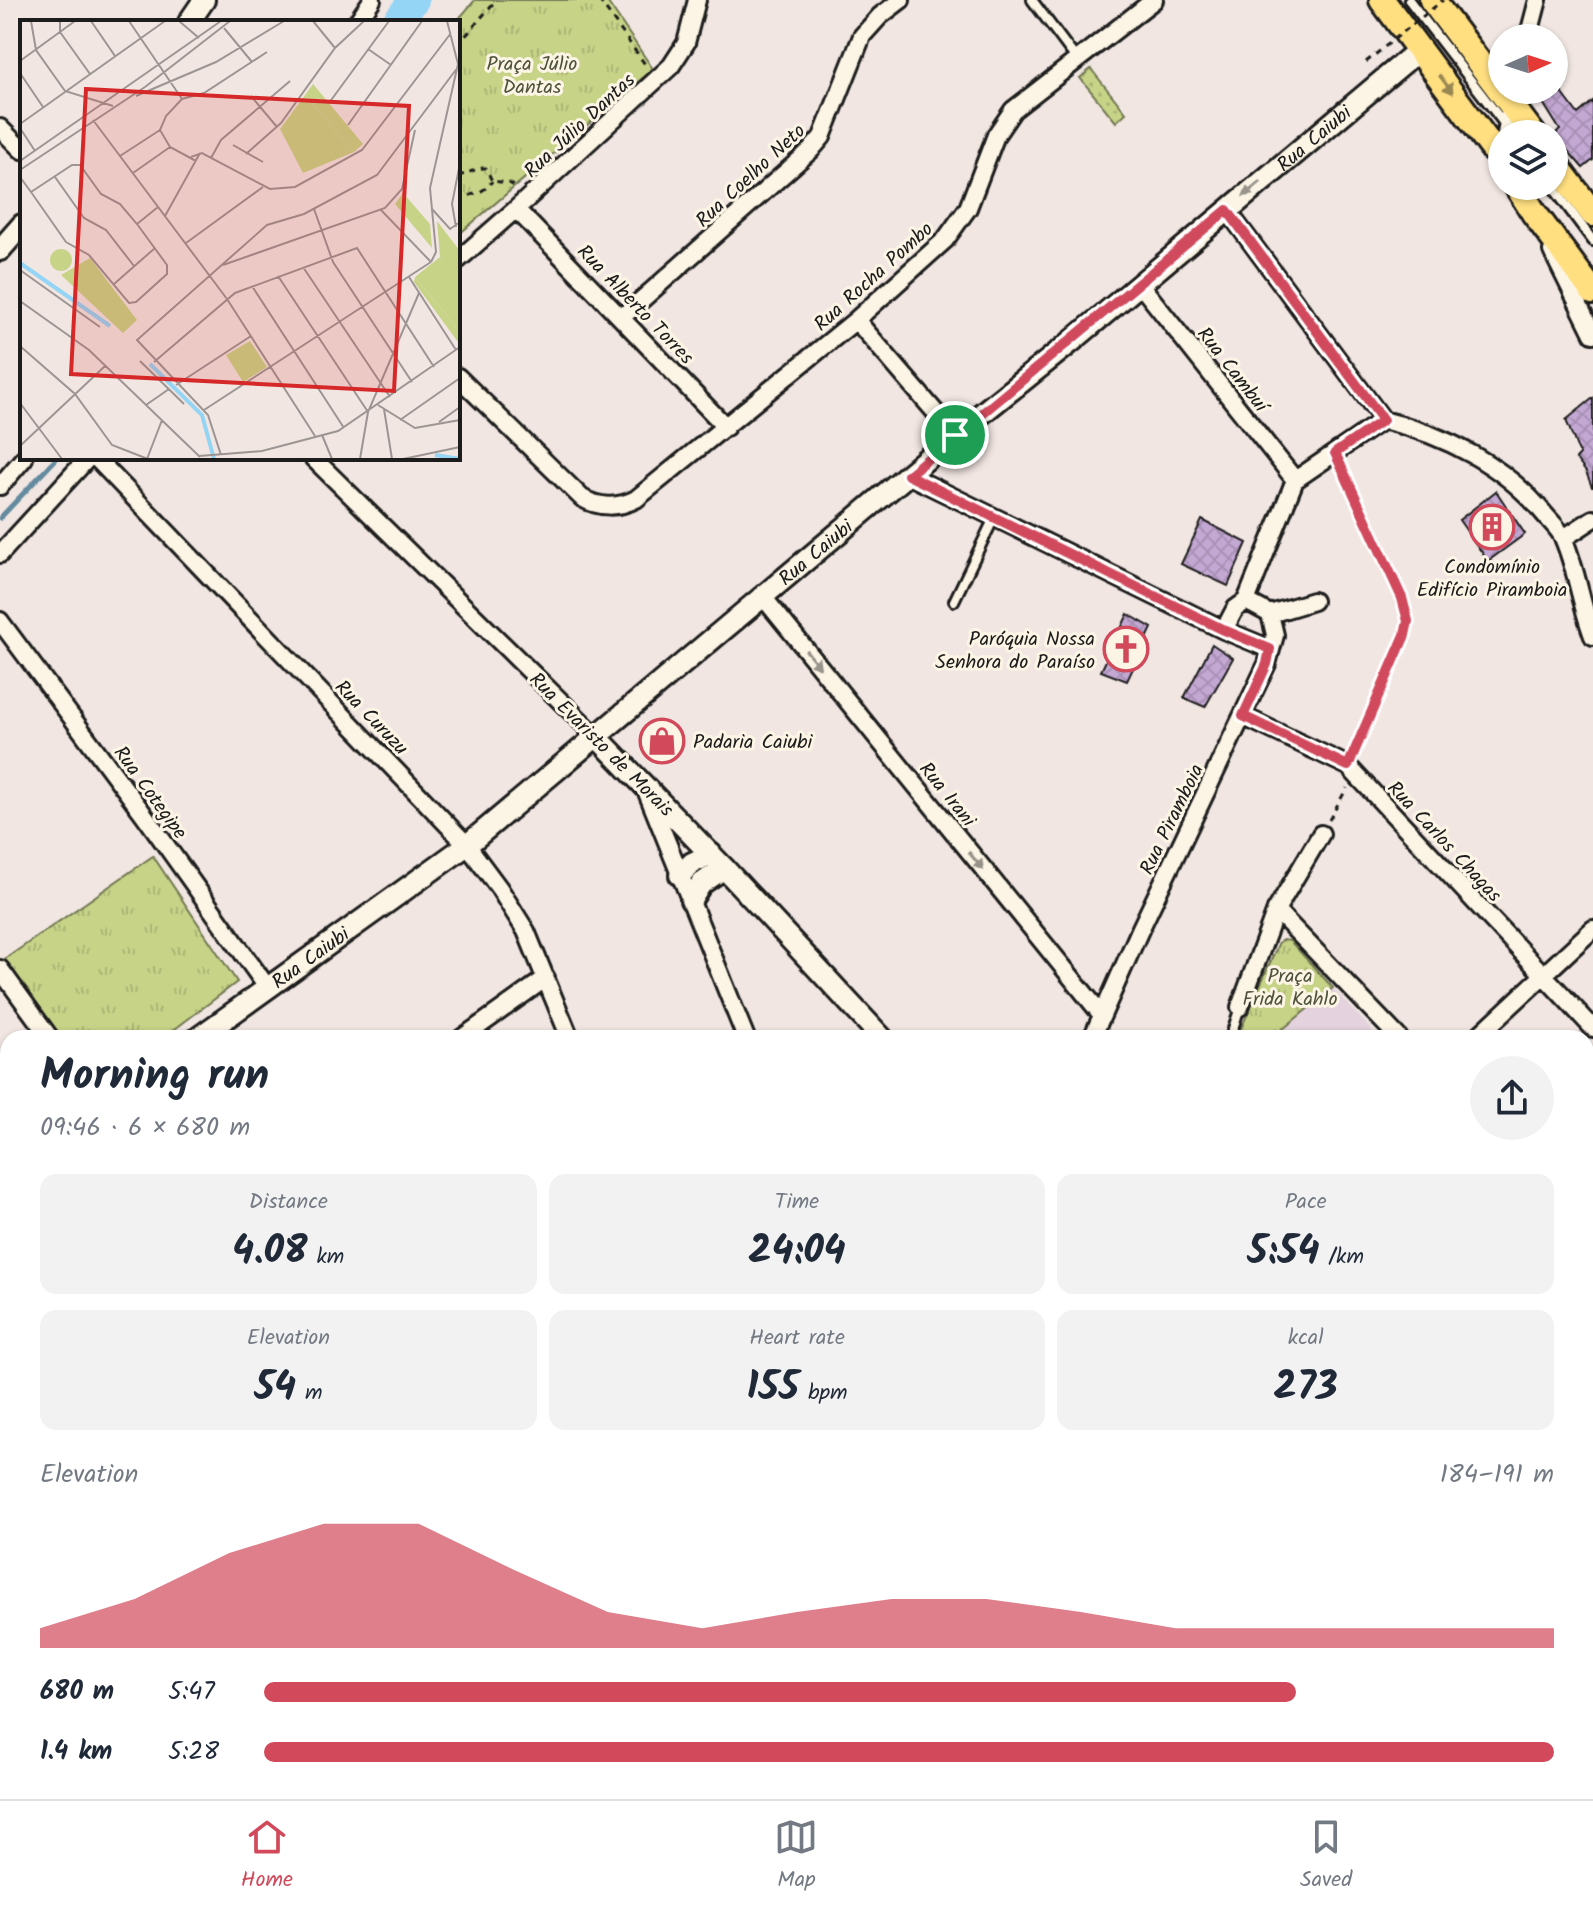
<!DOCTYPE html>
<meta charset="utf-8">
<style>
body{margin:0;font-family:Kalam,sans-serif;background:#f2f2f3;color:#1f2937;height:100vh;display:flex;flex-direction:column;font-size:30px;white-space:nowrap}
*{box-sizing:border-box;margin:0}
p{font-size:26px;color:#747a83}
.icon{flex:none;width:44px;height:44px;fill:none;stroke:currentColor;stroke-width:2;stroke-linecap:round;stroke-linejoin:round}
.map{position:relative;flex:1;overflow:hidden}
.details{position:absolute;left:0px;top:1030px;width:1594px;height:770px;display:flex;flex-direction:column;background:#fff;border-radius:24px 24px 0 0;box-shadow:0 2px 6px #0004}
.details>*{flex:none}
.needle{width:52px;rotate:87deg}
.tools{position:absolute;left:1488px;top:24px;display:grid;gap:16px}
.tools a{display:grid;place-items:center;width:80px;height:80px;border-radius:50%;background:#fff;box-shadow:0 2px 6px #0004;font-size:40px}
.pin{position:absolute;display:grid;place-items:center;width:68px;height:68px;color:#fff;margin:-34px;border:4px solid #fff;border-radius:50%;box-shadow:0 2px 8px #0007}
.round{display:grid;place-items:center;flex:none;width:84px;height:84px;border-radius:42px;background:#f2f2f3}
.summary{display:flex;align-items:center;justify-content:space-between;height:136px;padding:0 40px}
h1{font-size:44px;font-weight:700;line-height:60px}
.stats{display:grid;grid-template-columns:repeat(3,1fr);gap:12px;height:136px;padding:8px 40px}
.stats div{display:grid;align-content:center;border-radius:16px;background:#f2f2f3;text-align:center}
.stats b{font-size:40px;font-weight:700}
.stats small{font-size:22px;font-weight:400}
.stats p{font-size:22px}
.chart{height:224px;padding:16px 40px}
.chart p{display:flex;justify-content:space-between}
.chart svg{width:100%;height:144px;margin-top:8px;fill:#d1495b;opacity:.7}
ul{padding:0 40px;list-style:none;font-size:26px}
li{display:grid;grid-template-columns:128px 96px 1fr;align-items:center;height:60px}
li i{height:20px;border-radius:10px;background:#d1495b}
.menu{display:flex;justify-content:space-around;align-items:center;height:112px;border-top:2px solid #e0e1e3;background:#fff;font-size:22px;color:#747a83}
.menu a{display:grid;justify-items:center;gap:4px}
.menu .selected{color:#d1495b}
.map>svg:first-child{display:block}
.built{fill:#e4d3de}
.grass{fill:url(#grass-dots);stroke:#727852;stroke-width:2}
.park{fill:url(#park-tufts);stroke:#727852;stroke-width:2}
.lines{fill:none;stroke-linecap:round;stroke-linejoin:round}
.stream{stroke:#648a9e;stroke-width:5}
.river{stroke:#94d4f5;stroke-width:30}
.building{fill:url(#building-cross-hatch);stroke:#1c1c1c;stroke-width:2}
.service-casing{stroke:#1c1c1c;stroke-width:14}
.minor-casing{stroke:#1c1c1c;stroke-width:22}
.tertiary-casing{stroke:#1c1c1c;stroke-width:26}
.primary-casing{stroke:#1c1c1c;stroke-width:30}
.path{stroke:#1c1c1c;stroke-width:3;stroke-dasharray:6 6;stroke-linecap:butt}
.service{stroke:#fcf5e5;stroke-width:8}
.minor{stroke:#fcf5e5;stroke-width:16}
.tertiary{stroke:#fcf5e5;stroke-width:20}
.primary{stroke:#ffdf80;stroke-width:24}
.path-bridge{stroke:#1c1c1c;stroke-width:3;stroke-dasharray:6 6;stroke-linecap:butt}
.oneway{fill:#998753}
.oneway2{fill:#97938b}
.route-casing{stroke:#fff;stroke-width:16}
.route{stroke:#d1495b;stroke-width:10}
.labels{text-anchor:middle;stroke-width:6;stroke-linejoin:round;paint-order:stroke}
.park-label{font-size:20px;fill:#4f533c;stroke:#fcf5e5}
.street-label{font-size:20px;fill:#1c1c1c;stroke:#fcf5e5}
.poi-label{font-size:20px;fill:#1c1c1c;stroke:#fcf5e5}
.inset-river{fill:none;stroke:#94d4f5;stroke-width:4}
.inset-road{fill:none;stroke:#9c9593;stroke-width:2}
.view{fill:#d62828;fill-opacity:0.15;stroke:#d62828;stroke-width:4}
.inset-edge{fill:none;stroke:#1c1c1c;stroke-width:4}
</style>
<div class="map">
<svg width="1593" height="1799" viewBox="0 0 1593 1799">
<defs>
<pattern id="grass-dots" width="8" height="8" patternUnits="userSpaceOnUse" patternTransform="scale(2)"><rect width="8" height="8" fill="#c7d487"/><path d="M2 2h.1M6 6h.1" fill="none" stroke="#aab574" stroke-width="1.8" stroke-linecap="round"/></pattern>
<pattern id="park-tufts" width="24" height="20" patternUnits="userSpaceOnUse" patternTransform="scale(2)"><rect width="24" height="20" fill="#c7d487"/><path d="M3 7l-1-3M5 7V3M7 7l1-3M15 17l-1-3M17 17v-4M19 17l1-3" fill="none" stroke="#aab574"/></pattern>
<pattern id="building-cross-hatch" width="8" height="8" patternUnits="userSpaceOnUse" patternTransform="scale(2)"><rect width="8" height="8" fill="#c4a8d4"/><path d="M0 0l8 8M0 8l8-8" fill="none" stroke="#a890b5"/></pattern>
</defs>
<rect width="100%" height="100%" fill="#f1e6e2"/>
<filter id="ink" filterUnits="userSpaceOnUse"><feTurbulence type="fractalNoise" baseFrequency=".0125" numOctaves="2"/><feDisplacementMap in="SourceGraphic" scale="16" xChannelSelector="R" yChannelSelector="G"/><feConvolveMatrix kernelMatrix="1 2 1 2 8 2 1 2 1" color-interpolation-filters="sRGB"/></filter>
<g filter="url(#ink)">
<path class="built" d="M1333 988 1379 1038H1272Z"/>
<path class="grass" d="M1091 69 1126 113 1116 122 1080 78Z
M1593 1247V1342L1586 1348V1254Z
M91 1792H163L162 1799H97Z
M1000 1792H1105L1108 1793 1102 1799H993Z
M1327 1792H1380L1391 1799H1327L1324 1795Z"/>
<path class="park" d="M475 0H606L653 69 458 235 456 22Z
M153 856 237 982 163 1038H62L5 959Z
M1283 940 1290 941 1333 988 1272 1038H1237L1279 942Z"/>
<g class="lines">
<path class="stream" d="M0 518 57 458"/>
<path class="river" d="M397 22 414 0"/>
</g>
<path class="building" d="M1535 90H1560L1578 114 1593 101V160L1583 168 1554 135 1560 130Z
M1593 398V487H1592L1586 472 1576 459 1580 455 1566 420Z
M1496 491 1525 534 1488 561 1459 520Z
M1202 520 1247 543 1228 586 1181 564Z
M1128 614 1152 628 1127 681 1101 671Z
M1212 644 1233 658 1205 707 1184 698Z"/>
<g class="lines">
<g class="service-casing">
<path id="service" d="M1032 0 1077 60
M1409 0 1506 126
M1552 186 1593 241
M954 601 994 518
M1230 1038 1240 1007"/>
</g>
<g class="minor-casing">
<path id="minor" d="M357 22 372 0
M1528 38 1538 0
M0 128 22 150
M1506 134 1512 99
M516 209 726 427
M1227 210 1383 420
M1552 251 1593 334
M458 260 516 209 671 66 686 43 697 0
M1139 283 1295 480
M621 318 811 150 822 137 862 36 880 16 901 0
M856 320 955 435
M458 377 582 498C599 508 619 508 636 499L856 320 945 240 968 208 996 135 1013 110 1154 0
M96 458 467 845 499 888 526 931 570 1038
M313 458 597 737
M908 475 1224 630 1270 649
M0 486 24 458
M1564 538 1593 519
M0 554 88 458
M764 598 1101 1014
M1270 614 1313 601
M0 621 145 816 267 987
M1224 630 1235 609 1246 601 1295 480 1383 420C1445 435 1505 465 1546 516 1552 523 1561 531 1564 540 1577 571 1581 605 1593 636
M1243 716 1348 766 1593 1028
M646 790 746 1038
M1276 910 1399 1038
M0 969 50 1038
M1240 1007 1276 910 1321 834
M462 1038 546 978
M1092 1038 1140 930 1267 664 1275 635 1270 614 1246 601
M1476 1038 1593 929
M1586 1179 1593 1184
M1586 1356 1593 1360
M0 1372 8 1366
M1586 1540 1593 1545
M0 1564 8 1558
M0 1707 8 1710
M1586 1723 1593 1728
M0 1753 8 1747
M238 1792 256 1799
M595 1792 600 1799
M1154 1792 1196 1799
M186 1799 196 1792
M448 1799 457 1792
M889 1799 895 1792"/>
</g>
<g class="tertiary-casing">
<g id="tertiary">
<path d="M189 22 204 0"/>
<path d="M0 250 22 225"/>
<path d="M597 737 724 868 882 1038"/>
<path d="M680 875 692 863 711 854"/>
<path d="M691 900 701 884 724 868"/>
<path id="s1" d="M198 1038 467 845 955 435 1071 342 1420 49"/>
<path d="M0 1181 8 1176"/>
<path d="M1398 1792 1409 1799"/>
</g>
</g>
<g class="primary-casing">
<path id="primary" d="M1382 0 1502 161
M1432 0 1533 134
M1554 162 1593 214
M1517 186 1534 213 1593 292"/>
</g>
<path class="path" d="M599 0 647 67
M458 45 496 0
M458 175C468 176 474 167 486 168L492 181 509 183 518 188
M458 199C471 194 484 194 492 181
M1342 468 1402 598 1408 621 1405 635 1354 751
M1329 820 1347 788"/>
<use href="#service" class="service"/>
<use href="#minor" class="minor"/>
<use href="#tertiary" class="tertiary"/>
<use href="#primary" class="primary"/>
<path class="path-bridge" d="M1366 62 1443 0"/>
</g>
<defs><path id="oneway-solid" d="M-6-.8H1V-3.2L6.5 0L1 3.2V.8H-6Z" transform="scale(2)"/></defs>
<use class="oneway" href="#oneway-solid" transform="translate(1446 84) rotate(53)"/>
<g class="oneway2">
<use href="#oneway-solid" transform="translate(1252 189) rotate(140)"/>
<use href="#oneway-solid" transform="translate(813 659) rotate(51)"/>
<use href="#oneway-solid" transform="translate(976 861) rotate(51)"/>
</g>
</g>
<g class="lines" filter="url(#ink)">
<g class="route-casing">
<path id="route" d="M1227 210 1383 420 1335 453 1402 598 1408 621 1405 635 1348 766 1243 716 1267 664 1270 649 1224 630 908 475Z"/>
</g>
<use href="#route" class="route"/>
</g>
<defs>
<g id="building-ring" transform="scale(2.3)"><circle r="9.5" fill="#fcf5e5" stroke="#d1495b" stroke-width="1.5"/><path d="M-4-6H4V6H1V3H-1V6H-4ZM-2.5-4.3h1.7v1.8h-1.7ZM.8-4.3h1.7v1.8H.8ZM-2.5-1h1.7V.8h-1.7ZM.8-1h1.7V.8H.8Z" fill="#d1495b"/></g>
<g id="church-ring" transform="scale(2.3)"><circle r="9.5" fill="#fcf5e5" stroke="#d1495b" stroke-width="1.5"/><path d="M-1.2-6h2.4v3.5h3.3v2.4h-3.3V6h-2.4V-.1h-3.3v-2.4h3.3Z" fill="#d1495b"/></g>
<g id="shop-ring" transform="scale(2.3)"><circle r="9.5" fill="#fcf5e5" stroke="#d1495b" stroke-width="1.5"/><path d="M-5-2.5h2.3a2.7 3.5 0 0 1 5.4 0H5L5.5 6h-11ZM-1.5-2.5h3a1.5 2.3 0 0 0-3 0Z" fill="#d1495b"/></g>
</defs>
<g fill-rule="evenodd">
<use href="#building-ring" x="1492" y="527"/>
<use href="#church-ring" x="1126" y="649"/>
<use href="#shop-ring" x="662" y="741"/>
</g>
<g class="labels">
<g class="park-label">
<text x="532" y="70">Praça Júlio<tspan x="532" dy="23">Dantas</tspan></text>
<text x="1290" y="982">Praça<tspan x="1290" dy="23">Frida Kahlo</tspan></text>
</g>
<g class="street-label">
<text transform="translate(579 125) rotate(-43)" y="7">Rua Júlio Dantas</text>
<text dy="7" stroke="none"><textPath href="#s1" startOffset="1434">Rua Caiubi</textPath></text>
<text transform="translate(750 175) rotate(-43)" y="7">Rua Coelho Neto</text>
<text transform="translate(873 276) rotate(-42)" y="7">Rua Rocha Pombo</text>
<text transform="translate(636 304) rotate(46)" y="7">Rua Alberto Torres</text>
<text transform="translate(1233 369) rotate(52)" y="7">Rua Cambuí</text>
<text dy="7" stroke="none"><textPath href="#s1" startOffset="786">Rua Caiubi</textPath></text>
<text transform="translate(372 717) rotate(46)" y="7">Rua Curuzu</text>
<text transform="translate(602 744) rotate(45)" y="7">Rua Evaristo de Morais</text>
<text transform="translate(151 792) rotate(54)" y="7">Rua Cotegipe</text>
<text transform="translate(948 794) rotate(51)" y="7">Rua Irani</text>
<text transform="translate(1171 819) rotate(-64)" y="7">Rua Piramboia</text>
<text transform="translate(1445 841) rotate(47)" y="7">Rua Carlos Chagas</text>
<text dy="7" stroke="none"><textPath href="#s1" startOffset="138">Rua Caiubi</textPath></text>
</g>
<g class="poi-label">
<text x="1492" y="573">Condomínio<tspan x="1492" dy="23">Edifício Piramboia</tspan></text>
<text x="1095" y="645" text-anchor="end">Paróquia Nossa<tspan x="1095" dy="23">Senhora do Paraíso</tspan></text>
<text x="693" y="748" text-anchor="start">Padaria Caiubi</text>
</g>
</g>
<g transform="translate(20 20)">
<rect width="440" height="440" fill="#f1e6e2"/>
<path d="M293 64 343 124 334 132 285 75ZM383 173 410 204 412 228 375 184ZM417 201 440 231V266L420 237ZM395 257 440 312 438 322 394 262Z" fill="#c7d487"/>
<path d="M420 237 439 261 440 312 395 257ZM70 238 117 300 103 313 41 255ZM230 321 247 347 223 362 206 335Z" fill="#c7d487"/>
<path d="M285 75 334 132 283 153 260 109ZM30 240a11 11 0 1 1 22 0a11 11 0 1 1-22 0ZM437 263 440 267V311L415 280Z" fill="#c7d487"/>
<path class="inset-river" d="M0 243 90 306M130 344 182 395 194 439M415 435 440 439"/>
<path class="inset-road" d="M11 1 16 30 45 71 93 86M40 1V12L70 54M71 1 95 36M109 1 162 79M159 1 179 18M293 1 315 28M204 8 232 42M348 29 371 45M0 41 55 1M0 53 23 87M116 76 196 42 264 1M231 76 257 107M309 83 369 1M73 100 207 279 295 416M0 104 145 1M328 105 402 1M0 108 15 131M213 125 243 142M226 134 261 103 315 28 344 1M100 136 140 110M171 137 182 133 250 169 275 167 342 130 431 13M191 138 201 120 270 61M0 141 201 1M176 141 150 127 140 110 146 96 162 79 184 73 247 32M0 150 125 67 210 1M113 153 150 127M0 157 11 172 46 222 69 235 109 283 116 282 147 254V245L117 204 100 184 81 174 60 145H52L11 172M35 157 64 198 86 210 114 246M294 189 313 242 392 362M412 189 430 209 440 202M361 190 411 242M145 196 180 133M117 204 138 187M436 207 432 184 440 143M166 223 243 167M411 242 416 232 410 168 438 44 427 1M203 245 365 188 382 169 395 110M283 247 370 377M0 250 80 307M258 256 348 392M389 257 436 330M94 264 135 228M232 266 324 408M0 281 69 330 180 437M0 326 55 374 92 425 128 439M120 341 164 384M134 342 215 273 337 228 414 347M156 365 231 316M0 383 42 439M126 385 149 369M358 385 395 408 440 400M364 389 372 439M184 390 411 242M380 400 440 358M419 402 440 387M302 415 312 439M0 426 85 346M201 435 188 395 117 320 247 205 284 194 357 155 438 47M179 436 242 431 318 411 440 327M127 439 142 400M340 439 348 392 399 273M383 439 440 427"/>
<path class="view" d="M66 69 389 86 374 371 51 354Z"/>
<rect width="440" height="440" class="inset-edge"/>
</g>
</svg>
<div class="tools">
<a><svg class="needle" viewBox="-14 -14 28 28"><path d="M0-13l5 13h-10z" fill="#e53935"/><path d="M0 13l5-13h-10z" fill="#747a83"/></svg></a>
<a><svg class="icon" aria-label="layers" viewBox="0 0 24 24"><path d="M12 4l9 5-9 5-9-5zM3 14l9 5 9-5"/></svg></a>
</div>
<div class="pin" style="left:955px;top:435px;background:#1e9e55"><svg class="icon" aria-label="arrive" viewBox="0 0 24 24"><path d="M6 21V4h12l-3 4 3 4H6"/></svg></div>
<section class="details">
<div class="summary"><div><h1>Morning run</h1><p>09:46 · 6 × 680 m</p></div><a class="round"><svg class="icon" aria-label="share" viewBox="0 0 24 24"><path d="M12 15V3M7 8l5-5 5 5M5 13v7h14v-7"/></svg></a></div>
<div class="stats">
<div><p>Distance</p><b>4.08<small> km</small></b></div>
<div><p>Time</p><b>24:04</b></div>
<div><p>Pace</p><b>5:54<small> /km</small></b></div>
</div>
<div class="stats">
<div><p>Elevation</p><b>54<small> m</small></b></div>
<div><p>Heart rate</p><b>155<small> bpm</small></b></div>
<div><p>kcal</p><b>273</b></div>
</div>
<div class="chart"><p><span>Elevation</span>184–191 m</p>
<svg viewBox="0 0 160 44" preserveAspectRatio="none"><path d="M0 44V38L10 29L20 15L30 6L40 6L50 20L60 33L70 38L80 33L90 29L100 29L110 33L120 38L130 38L140 38L150 38L160 38V44z"/></svg>
</div>
<ul>
<li><b>680 m</b>5:47<i style="width:80%"></i></li>
<li><b>1.4 km</b>5:28<i style="width:100%"></i></li>
</ul>
</section>
</div>
<nav class="menu">
<a class="selected"><svg class="icon" aria-label="home" viewBox="0 0 24 24"><path d="M3 11l9-7 9 7M6 9v11h12V9"/></svg>Home</a>
<a><svg class="icon" aria-label="map" viewBox="0 0 24 24"><path d="M3 6l6-2 6 2 6-2v14l-6 2-6-2-6 2zM9 4v14M15 6v14"/></svg>Map</a>
<a><svg class="icon" aria-label="saved" viewBox="0 0 24 24"><path d="M7 4h10v16l-5-4-5 4z"/></svg>Saved</a>
</nav>
